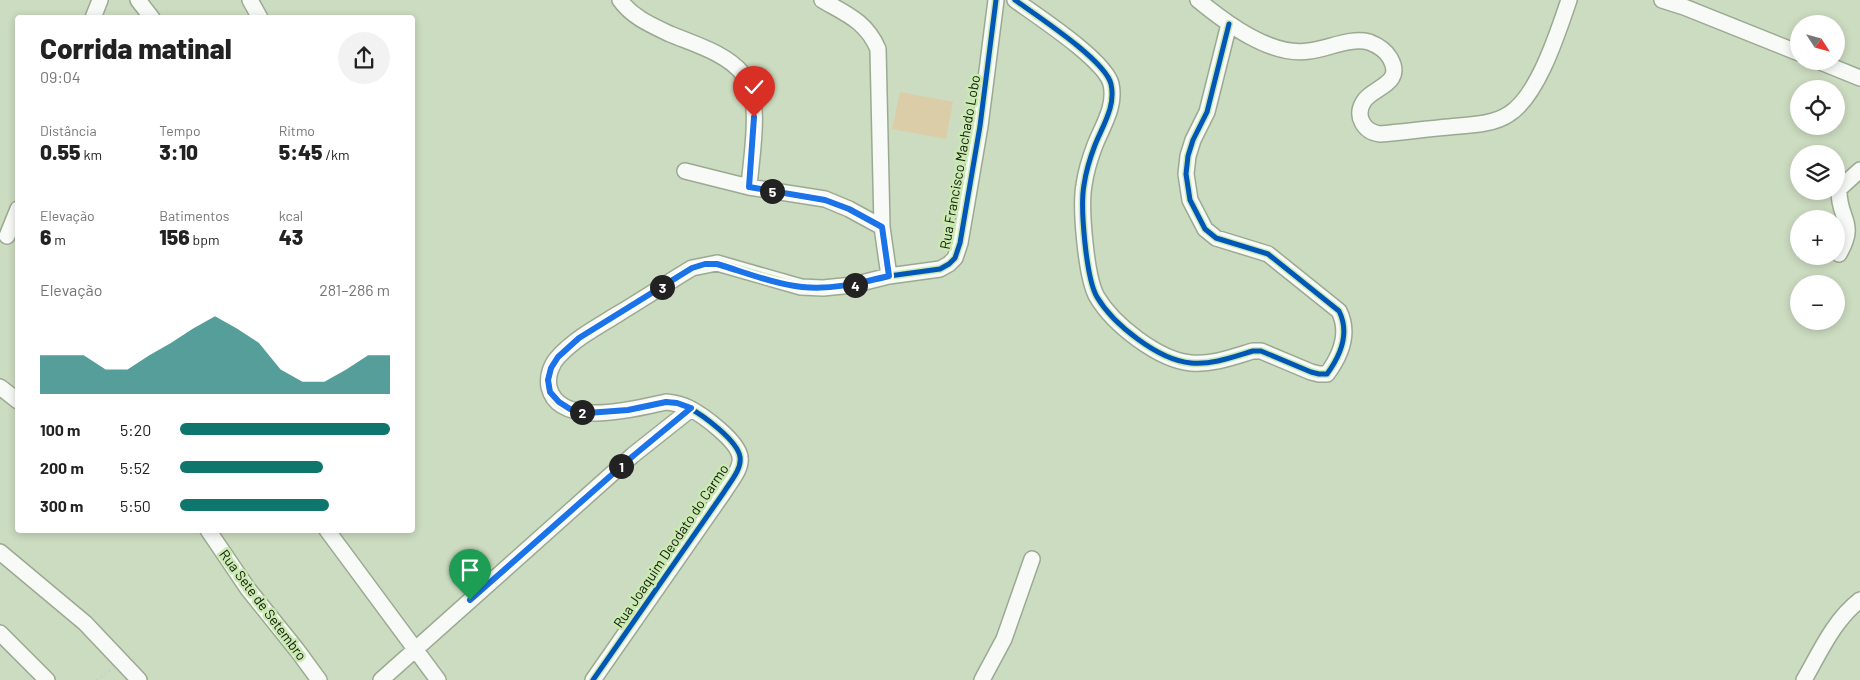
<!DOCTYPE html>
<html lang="pt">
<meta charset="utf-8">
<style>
body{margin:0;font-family:Barlow,sans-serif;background:#f2f2f2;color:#222;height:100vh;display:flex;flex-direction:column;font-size:19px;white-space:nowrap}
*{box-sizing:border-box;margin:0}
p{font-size:16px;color:#767676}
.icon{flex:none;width:28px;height:28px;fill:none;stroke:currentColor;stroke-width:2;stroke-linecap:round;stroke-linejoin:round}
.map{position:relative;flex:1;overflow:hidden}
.sheet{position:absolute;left:15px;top:15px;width:400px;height:518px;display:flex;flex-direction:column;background:#fff;border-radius:5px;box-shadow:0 2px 8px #0003}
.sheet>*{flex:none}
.needle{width:32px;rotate:126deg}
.controls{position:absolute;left:1790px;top:15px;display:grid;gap:10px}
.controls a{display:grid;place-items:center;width:55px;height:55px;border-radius:50%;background:#fff;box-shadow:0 2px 8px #0003;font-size:25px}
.pin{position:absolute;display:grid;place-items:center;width:42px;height:42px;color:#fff;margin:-51px -21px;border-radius:50% 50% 50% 0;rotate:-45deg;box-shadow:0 0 5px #0007}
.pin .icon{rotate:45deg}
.km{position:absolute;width:25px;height:25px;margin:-12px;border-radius:50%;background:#222;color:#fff;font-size:14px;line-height:25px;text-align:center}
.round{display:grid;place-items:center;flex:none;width:52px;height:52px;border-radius:26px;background:#f2f2f2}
.summary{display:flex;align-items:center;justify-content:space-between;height:85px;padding:0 25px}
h1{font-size:28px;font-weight:800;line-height:38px}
.figures{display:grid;grid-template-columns:repeat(3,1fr);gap:8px;height:85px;padding:5px 25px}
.figures div{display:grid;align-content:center}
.figures b{font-size:21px;font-weight:800}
.figures small{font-size:14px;font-weight:400}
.figures p{font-size:14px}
.chart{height:140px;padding:10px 25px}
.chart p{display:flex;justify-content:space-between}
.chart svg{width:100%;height:90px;margin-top:5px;fill:#0f766e;opacity:.7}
ul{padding:0 25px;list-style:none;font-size:16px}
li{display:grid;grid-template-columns:80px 60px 1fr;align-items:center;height:38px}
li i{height:12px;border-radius:6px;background:#0f766e}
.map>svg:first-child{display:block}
.green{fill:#dbcda7}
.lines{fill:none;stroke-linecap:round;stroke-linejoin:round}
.minor-casing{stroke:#9ca992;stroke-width:18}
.path{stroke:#c5cac2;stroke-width:2.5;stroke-dasharray:1 4;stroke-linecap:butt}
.minor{stroke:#f7faf6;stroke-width:15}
.cycleway-casing{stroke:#cbe9b3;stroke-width:8}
.cycleway{stroke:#0057b8;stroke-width:5}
.route-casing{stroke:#fff;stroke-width:10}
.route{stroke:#1a73e8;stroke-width:6}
.labels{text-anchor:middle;stroke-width:5;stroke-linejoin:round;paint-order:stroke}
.street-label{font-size:14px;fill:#0e1805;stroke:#cbe9b3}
</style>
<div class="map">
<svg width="1860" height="680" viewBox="0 0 1860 680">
<rect width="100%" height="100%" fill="#ccdcc0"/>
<path class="green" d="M900 92 953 102 946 139 892 129Z"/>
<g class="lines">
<g class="minor-casing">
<path id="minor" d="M138 0 152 18
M250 0 260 18
M620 0C632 17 651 25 670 34 694 44 726 53 743 74 763 98 751 157 749 187
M822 0C846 14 866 21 878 49L882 227 889 276
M1015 0C1037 16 1105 60 1111 84 1116 106 1103 125 1095 145 1090 158 1086 171 1084 185 1080 207 1086 278 1097 297 1113 324 1158 360 1191 363 1212 365 1233 357 1253 351H1261L1311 372 1319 374H1327C1341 355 1350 333 1339 311L1268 254 1216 238 1205 229 1190 200 1186 174 1188 156 1193 140 1207 112 1229 24
M1198 0C1226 23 1271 57 1309 51 1328 49 1350 37 1369 42 1377 45 1386 51 1390 58 1405 84 1373 87 1364 101 1354 116 1364 132 1380 134 1403 132 1426 129 1449 127 1468 125 1493 125 1509 114 1538 96 1558 32 1569 0
M1662 0 1684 7 1799 53
M93 18 100 0
M1818 61 1860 78
M685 171 749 187 825 199 849 209 882 227
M7 236 18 209
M1839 254C1858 221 1838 220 1839 189L1860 170
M0 387 18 401
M208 530 248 589 297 650 319 680
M327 530 438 680
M0 552 85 623 139 680
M0 633 47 680
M381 680 633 455 691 409
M593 680 724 492C730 482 742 469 740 457 738 441 703 415 689 408 681 404 675 403 666 402 638 408 559 430 549 387 547 376 551 364 559 356 576 338 597 327 618 314 643 299 667 283 692 268L717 263 801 287 823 288 853 285 889 276 940 269 949 264 955 258 960 243 980 126 996 0
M982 680 1004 639 1032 559
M1804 680C1820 652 1834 620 1860 600"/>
</g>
<path class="path" d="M97 680 112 669"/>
<use href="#minor" class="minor"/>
<g class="cycleway-casing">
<path id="cycleway" d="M1015 0C1037 16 1105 60 1111 84 1116 106 1103 125 1095 145 1090 158 1086 171 1084 185 1080 207 1086 278 1097 297 1113 324 1158 360 1191 363 1212 365 1233 357 1253 351H1261L1311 372 1319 374H1327C1341 355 1350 333 1339 311L1268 254 1216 238 1205 229 1190 200 1186 174 1188 156 1193 140 1207 112 1229 24
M593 680 724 492C730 482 742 469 740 457 738 441 703 415 689 408 681 404 675 403 666 402 638 408 559 430 549 387 547 376 551 364 559 356 576 338 597 327 618 314 643 299 667 283 692 268L717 263 801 287 823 288 853 285 889 276 940 269 949 264 955 258 960 243 980 126 996 0"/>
</g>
<use href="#cycleway" class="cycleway"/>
</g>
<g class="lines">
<g class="route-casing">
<path id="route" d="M470 600 633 456 691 408 677 403 666 402 628 410 587 413 570 409 559 402 550 392 548 380 551 368 558 357 579 338 692 268 705 264H717C744 272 774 284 802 287 832 290 860 283 889 276L882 227 849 209 825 200 749 187 754 117"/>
</g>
<use href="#route" class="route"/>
</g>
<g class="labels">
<g class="street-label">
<text transform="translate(960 162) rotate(-80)" y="5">Rua Francisco Machado Lobo</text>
<text transform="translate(671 546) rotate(-56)" y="5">Rua Joaquim Deodato do Carmo</text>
<text transform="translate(263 605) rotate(53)" y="5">Rua Sete de Setembro</text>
</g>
</g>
</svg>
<div class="controls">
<a><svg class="needle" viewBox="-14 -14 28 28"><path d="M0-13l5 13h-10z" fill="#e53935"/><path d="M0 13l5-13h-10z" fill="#767676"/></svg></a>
<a><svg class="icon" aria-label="locate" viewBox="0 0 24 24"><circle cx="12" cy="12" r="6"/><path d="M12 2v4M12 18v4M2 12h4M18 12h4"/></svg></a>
<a><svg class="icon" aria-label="layers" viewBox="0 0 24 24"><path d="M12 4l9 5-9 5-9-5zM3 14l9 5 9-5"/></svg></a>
<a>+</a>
<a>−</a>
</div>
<div class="pin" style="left:470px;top:600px;background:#1e9e55"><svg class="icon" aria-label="arrive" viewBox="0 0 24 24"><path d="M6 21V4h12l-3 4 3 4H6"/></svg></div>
<div class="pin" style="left:754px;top:117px;background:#d93025"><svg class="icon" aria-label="check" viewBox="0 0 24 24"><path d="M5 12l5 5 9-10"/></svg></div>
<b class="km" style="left:621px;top:466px">1</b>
<b class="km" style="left:582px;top:412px">2</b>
<b class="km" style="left:662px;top:287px">3</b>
<b class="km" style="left:855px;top:285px">4</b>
<b class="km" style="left:772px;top:191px">5</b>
<section class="sheet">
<div class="summary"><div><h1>Corrida matinal</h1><p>09:04</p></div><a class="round"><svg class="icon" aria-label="share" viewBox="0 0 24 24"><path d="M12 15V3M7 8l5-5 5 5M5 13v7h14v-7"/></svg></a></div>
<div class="figures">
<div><p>Distância</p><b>0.55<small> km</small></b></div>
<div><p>Tempo</p><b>3:10</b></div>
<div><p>Ritmo</p><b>5:45<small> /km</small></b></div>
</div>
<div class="figures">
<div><p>Elevação</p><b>6<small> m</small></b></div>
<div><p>Batimentos</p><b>156<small> bpm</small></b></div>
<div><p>kcal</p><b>43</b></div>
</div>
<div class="chart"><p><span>Elevação</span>281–286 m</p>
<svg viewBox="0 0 160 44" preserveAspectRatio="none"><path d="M0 44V25L10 25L20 25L30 32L40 32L50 25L60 19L70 12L80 6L90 12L100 19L110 32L120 38L130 38L140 32L150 25L160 25V44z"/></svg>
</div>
<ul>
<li><b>100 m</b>5:20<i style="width:100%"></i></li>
<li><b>200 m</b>5:52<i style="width:68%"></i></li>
<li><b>300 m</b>5:50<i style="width:71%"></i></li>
</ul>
</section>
</div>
